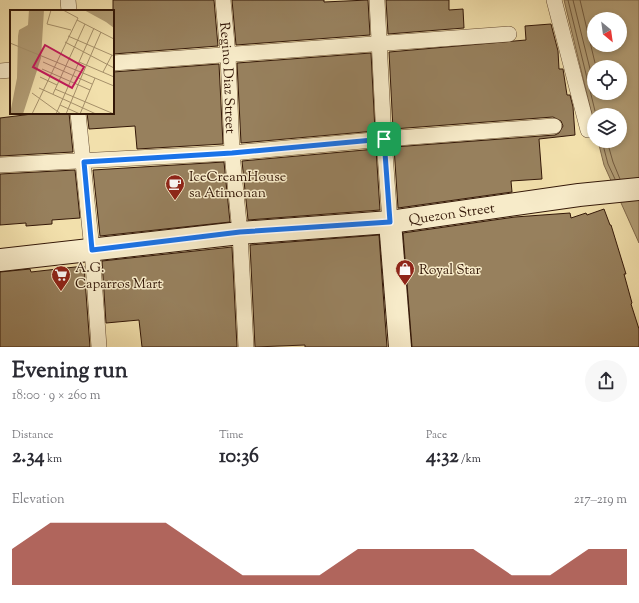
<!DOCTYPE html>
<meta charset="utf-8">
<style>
body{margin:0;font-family:"Sorts Mill Goudy",serif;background:#f7f7f7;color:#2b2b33;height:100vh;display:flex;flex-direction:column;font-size:15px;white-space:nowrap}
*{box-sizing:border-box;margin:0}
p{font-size:13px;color:#7c7c81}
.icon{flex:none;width:22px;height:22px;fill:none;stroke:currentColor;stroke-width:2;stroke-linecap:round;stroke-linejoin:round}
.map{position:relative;height:347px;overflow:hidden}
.drawer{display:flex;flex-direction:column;background:#fff;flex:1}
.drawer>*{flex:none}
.needle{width:26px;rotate:151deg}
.tools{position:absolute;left:587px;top:12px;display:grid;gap:8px}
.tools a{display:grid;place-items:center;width:40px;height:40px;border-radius:50%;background:#fff;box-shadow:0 2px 6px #0003;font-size:20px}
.pin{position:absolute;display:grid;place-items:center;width:34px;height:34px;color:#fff;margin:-17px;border-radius:8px;box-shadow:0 2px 6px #0006}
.round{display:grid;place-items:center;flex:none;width:42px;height:42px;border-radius:21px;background:#f7f7f7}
.head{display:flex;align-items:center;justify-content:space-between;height:68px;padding:0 12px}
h1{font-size:22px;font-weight:700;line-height:30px}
.metrics{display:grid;grid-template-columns:repeat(3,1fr);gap:6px;height:68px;padding:4px 12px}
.metrics div{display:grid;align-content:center}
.metrics b{font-size:20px;font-weight:700}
.metrics small{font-size:11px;font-weight:400}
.metrics p{font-size:11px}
.chart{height:112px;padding:8px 12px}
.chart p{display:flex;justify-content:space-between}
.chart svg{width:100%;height:72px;margin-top:4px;fill:#8f2418;opacity:.7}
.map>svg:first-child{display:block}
.water{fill:#b19c74;stroke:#7f6749;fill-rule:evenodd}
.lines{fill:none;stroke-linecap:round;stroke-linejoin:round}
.shore{stroke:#725a3e;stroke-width:1}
.building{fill:#97805d;stroke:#341808}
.street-casing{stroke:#644a31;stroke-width:16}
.secondary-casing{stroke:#341808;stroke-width:24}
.street{stroke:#f7ebc9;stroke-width:15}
.secondary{stroke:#f7ebc9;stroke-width:22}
.route-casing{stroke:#fff;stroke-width:8}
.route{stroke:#1a73e8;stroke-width:5}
.labels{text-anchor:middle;stroke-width:3;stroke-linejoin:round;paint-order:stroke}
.street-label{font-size:14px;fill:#341808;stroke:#f7ebc9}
.poi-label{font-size:14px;fill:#341808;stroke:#f7ebc9;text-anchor:start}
.inset-road{fill:none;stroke:#a6906a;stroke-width:1}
.view{fill:#c2185b;fill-opacity:0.15;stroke:#c2185b;stroke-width:2}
.inset-edge{fill:none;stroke:#341808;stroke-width:2}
</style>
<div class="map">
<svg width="639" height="347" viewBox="0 0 639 347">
<rect width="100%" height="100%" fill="#f2e0ac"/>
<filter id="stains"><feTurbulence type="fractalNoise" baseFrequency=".005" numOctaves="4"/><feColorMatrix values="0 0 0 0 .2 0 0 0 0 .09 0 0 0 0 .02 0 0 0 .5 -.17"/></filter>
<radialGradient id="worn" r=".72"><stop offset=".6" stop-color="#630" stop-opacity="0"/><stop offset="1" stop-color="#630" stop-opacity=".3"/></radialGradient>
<path class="water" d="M564 0H639V243L604 165 598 141H620V115H594V123ZM594 19H620V45H594ZM594 67H620V93H594Z"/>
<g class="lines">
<path class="shore" d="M568 0 596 115
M573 0 594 85
M580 0 596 67
M602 141 608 164 615 179
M607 141 613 162 620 179"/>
</g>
<path class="building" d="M113 0H214L218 46 113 54Z
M232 0H324V2L368 0 370 35 236 45Z
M386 0H449V10L463 9 464 28 388 34Z
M551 24 558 51 559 69H563L567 95H570L573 107 575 135 539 139 542 179 511 181 512 192 398 208 394 147 555 135 559 133 563 126 561 121 553 117 393 129 389 52 526 40 525 26Z
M371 53 375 131 241 143 237 63Z
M219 64 223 144 137 149 135 126 89 129 87 113H113V72Z
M40 113H69L73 152 0 156V118Z
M376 149 380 210 248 220 242 161Z
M224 162 230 222 100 236 93 170Z
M75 170 80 218 52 220V224L26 226V223L0 225V174Z
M604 209 610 225H611L626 274H624L632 303 631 304 639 329V347H412L403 233 515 217 570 213 571 218 586 213 587 215Z
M379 235 387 347H305V345L255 347 250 245Z
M232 247 237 347H142L139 320 106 323 102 261Z
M84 266 90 347H0V272L30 269 31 272Z"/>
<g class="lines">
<g class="street-casing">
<g id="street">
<path d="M68 0 69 11"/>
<path id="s1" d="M223 0 228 55 232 153 240 233 246 347"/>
<path d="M377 0 384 139 390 222"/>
<path d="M554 0 588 130"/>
<path d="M113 63 509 34"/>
<path d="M0 71 11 70"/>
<path d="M78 113 92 250 99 347"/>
<path d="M0 165 232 153 384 139 554 126"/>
</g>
</g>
<g class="secondary-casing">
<g id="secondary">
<path d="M390 222 400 347"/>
<path id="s2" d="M0 260 240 233 390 222 579 195 639 189"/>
</g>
</g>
<use href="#street" class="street"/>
<use href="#secondary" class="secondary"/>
</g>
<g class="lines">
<g class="route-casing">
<path id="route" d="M384 139 390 222 240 232 92 250 84 162 232 153Z"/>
</g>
<use href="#route" class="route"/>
</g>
<defs>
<g id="cafe-pin" transform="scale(1)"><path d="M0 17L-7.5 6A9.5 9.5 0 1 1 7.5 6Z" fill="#8f2418" stroke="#f7ebc9"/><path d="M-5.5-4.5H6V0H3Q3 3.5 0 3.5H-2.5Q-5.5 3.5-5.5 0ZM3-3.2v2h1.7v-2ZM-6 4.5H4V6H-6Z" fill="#fff"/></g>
<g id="shop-pin" transform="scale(1)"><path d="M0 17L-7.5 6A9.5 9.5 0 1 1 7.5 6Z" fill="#8f2418" stroke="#f7ebc9"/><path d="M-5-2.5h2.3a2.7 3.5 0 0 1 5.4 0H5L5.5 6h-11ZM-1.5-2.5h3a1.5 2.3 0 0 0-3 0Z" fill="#fff"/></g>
<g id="supermarket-pin" transform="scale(1)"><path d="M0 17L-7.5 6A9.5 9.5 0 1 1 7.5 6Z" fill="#8f2418" stroke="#f7ebc9"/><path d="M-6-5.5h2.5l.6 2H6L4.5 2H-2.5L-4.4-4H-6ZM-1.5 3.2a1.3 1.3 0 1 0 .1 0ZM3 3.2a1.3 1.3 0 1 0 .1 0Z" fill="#fff"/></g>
</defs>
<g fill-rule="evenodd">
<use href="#cafe-pin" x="175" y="184"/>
<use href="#shop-pin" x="405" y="269"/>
<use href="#supermarket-pin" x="61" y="275"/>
</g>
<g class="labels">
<g class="street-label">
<text dy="5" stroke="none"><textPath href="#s1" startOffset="78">Regino Diaz Street</textPath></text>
<text dy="5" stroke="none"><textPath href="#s2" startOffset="454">Quezon Street</textPath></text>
</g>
<g class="poi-label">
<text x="189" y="181">IceCreamHouse<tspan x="189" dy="16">sa Atimonan</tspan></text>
<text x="75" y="272">A.G.<tspan x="75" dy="16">Caparros Mart</tspan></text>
<text x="419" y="274">Royal Star</text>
</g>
</g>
<g transform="translate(10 10)">
<rect width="104" height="104" fill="#f2e0ac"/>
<path d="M19 0H34L31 48 13 104H0L7 68 8 26 9 20 18 15ZM74 0H104V18L96 12Z" fill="#b19c74"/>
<path class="inset-road" d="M41 0 37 14 61 20M67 10 104 29M58 26 104 46M55 32 104 58M0 33 73 63 91 22M33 52 82 74M69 52 104 67M32 59 80 80M93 62 102 45M30 67 47 75M29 78 86 104M45 79 104 104M22 83 51 104M43 84 75 14M50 95 70 104M22 104 68 8 53 0M46 104 84 18M56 104 73 63 104 76M70 104 85 68"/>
<path class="view" d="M35 35 74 57 62 78 23 57Z"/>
<rect width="104" height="104" class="inset-edge"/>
</g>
<rect width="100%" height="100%" filter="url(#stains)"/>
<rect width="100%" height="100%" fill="url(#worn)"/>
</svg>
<div class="tools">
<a><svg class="needle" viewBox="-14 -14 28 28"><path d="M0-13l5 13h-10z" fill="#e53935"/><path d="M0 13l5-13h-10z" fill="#7c7c81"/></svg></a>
<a><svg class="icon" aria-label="locate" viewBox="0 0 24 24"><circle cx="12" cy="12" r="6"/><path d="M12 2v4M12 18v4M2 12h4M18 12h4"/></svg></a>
<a><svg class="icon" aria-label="layers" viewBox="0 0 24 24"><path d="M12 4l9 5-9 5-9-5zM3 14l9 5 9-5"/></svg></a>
</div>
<div class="pin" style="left:384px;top:139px;background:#1e9e55"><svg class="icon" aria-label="arrive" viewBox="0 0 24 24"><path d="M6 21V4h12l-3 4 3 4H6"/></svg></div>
</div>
<section class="drawer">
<div class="head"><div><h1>Evening run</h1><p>18:00 · 9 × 260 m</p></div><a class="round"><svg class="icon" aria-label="share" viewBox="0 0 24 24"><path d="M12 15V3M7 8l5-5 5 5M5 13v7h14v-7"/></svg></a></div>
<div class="metrics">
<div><p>Distance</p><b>2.34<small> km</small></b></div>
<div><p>Time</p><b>10:36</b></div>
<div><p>Pace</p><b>4:32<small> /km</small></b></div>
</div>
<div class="chart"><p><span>Elevation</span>217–219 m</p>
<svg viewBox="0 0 160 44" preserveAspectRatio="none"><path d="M0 44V22L10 6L20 6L30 6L40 6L50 22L60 38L70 38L80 38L90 22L100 22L110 22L120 22L130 38L140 38L150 22L160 22V44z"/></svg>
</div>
</section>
